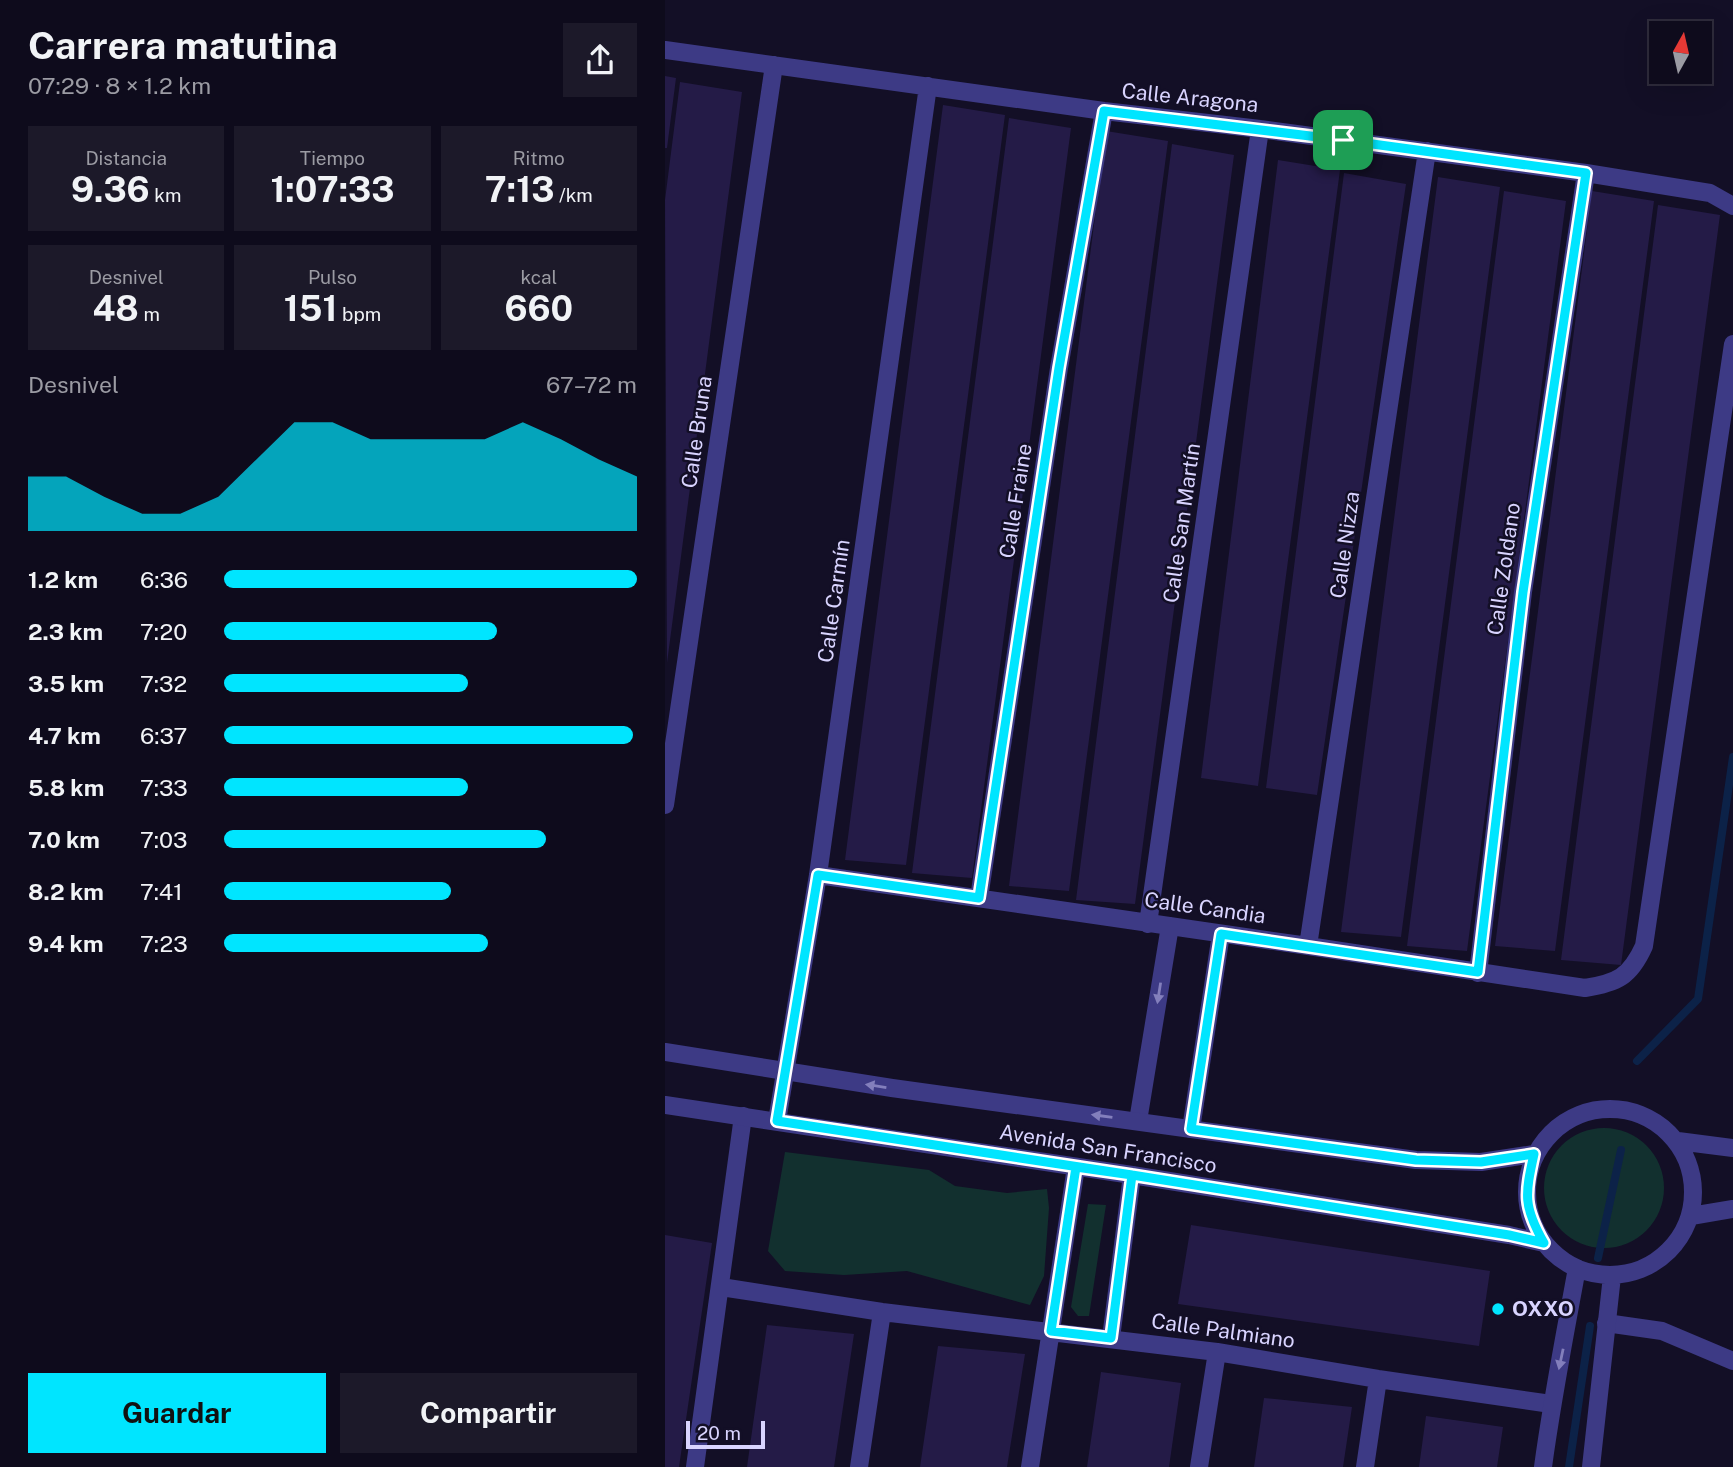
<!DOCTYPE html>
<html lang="es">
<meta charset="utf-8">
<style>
body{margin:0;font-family:"Public Sans",sans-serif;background:#1c1929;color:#f1f3f6;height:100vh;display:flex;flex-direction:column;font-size:26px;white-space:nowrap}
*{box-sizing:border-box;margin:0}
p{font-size:23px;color:#9b9ba3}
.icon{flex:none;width:38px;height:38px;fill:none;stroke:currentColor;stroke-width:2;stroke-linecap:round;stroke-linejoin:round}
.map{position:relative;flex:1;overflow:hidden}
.drawer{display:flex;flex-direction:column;background:#0e0b1c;width:665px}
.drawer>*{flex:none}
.needle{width:46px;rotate:8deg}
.controls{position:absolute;left:984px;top:21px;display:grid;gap:14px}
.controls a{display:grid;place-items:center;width:63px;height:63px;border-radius:0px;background:#0e0b1c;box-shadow:0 7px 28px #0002,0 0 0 2px #2e2b3b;font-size:35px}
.scale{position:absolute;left:21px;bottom:18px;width:79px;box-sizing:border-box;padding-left:7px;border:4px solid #d9d4ff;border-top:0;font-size:19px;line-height:24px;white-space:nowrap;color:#d9d4ff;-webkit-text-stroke:5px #130f26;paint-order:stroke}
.pin{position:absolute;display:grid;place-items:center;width:60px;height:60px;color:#fff;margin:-30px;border-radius:14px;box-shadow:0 4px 10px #0006}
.round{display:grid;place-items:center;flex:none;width:74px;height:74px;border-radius:0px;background:#1c1929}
.head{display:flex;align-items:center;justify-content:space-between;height:119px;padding:0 28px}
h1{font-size:38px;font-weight:700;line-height:52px}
.metrics{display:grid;grid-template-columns:repeat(3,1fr);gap:10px;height:119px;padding:7px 28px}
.metrics div{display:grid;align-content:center;border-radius:0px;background:#1c1929;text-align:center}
.metrics b{font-size:35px;font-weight:700}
.metrics small{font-size:19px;font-weight:400}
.metrics p{font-size:19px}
.chart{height:196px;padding:14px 28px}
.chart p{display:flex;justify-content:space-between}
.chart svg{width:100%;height:126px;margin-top:7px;fill:#00e5ff;opacity:.7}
.cta{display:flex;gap:14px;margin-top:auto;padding:14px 28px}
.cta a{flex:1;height:80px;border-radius:0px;background:#00e5ff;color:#111;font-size:28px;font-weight:700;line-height:80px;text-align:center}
.cta a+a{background:#1c1929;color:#f1f3f6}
ul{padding:0 28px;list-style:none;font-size:23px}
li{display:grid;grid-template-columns:112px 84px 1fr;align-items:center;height:52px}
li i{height:18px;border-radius:9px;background:#00e5ff}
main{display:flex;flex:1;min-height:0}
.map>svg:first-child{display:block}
.green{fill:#12302f}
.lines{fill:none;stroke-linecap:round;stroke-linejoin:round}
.stream{stroke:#0c2248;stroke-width:8}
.building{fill:#241b47}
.minor{stroke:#3d3a85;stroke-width:18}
.tertiary{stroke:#3d3a85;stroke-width:18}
.oneway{fill:#837fbc}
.route-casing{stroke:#fff;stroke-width:14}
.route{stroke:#00e5ff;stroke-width:9}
.poi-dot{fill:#00e5ff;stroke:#130f26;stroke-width:2.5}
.labels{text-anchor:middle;stroke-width:5;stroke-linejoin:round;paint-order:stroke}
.street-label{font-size:21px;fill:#d9d4ff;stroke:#130f26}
.poi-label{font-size:21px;font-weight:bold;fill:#d9d4ff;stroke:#130f26;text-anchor:start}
</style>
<main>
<section class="drawer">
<div class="head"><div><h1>Carrera matutina</h1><p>07:29 · 8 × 1.2 km</p></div><a class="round"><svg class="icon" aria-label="share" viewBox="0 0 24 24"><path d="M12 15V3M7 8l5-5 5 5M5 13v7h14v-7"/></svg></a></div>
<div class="metrics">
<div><p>Distancia</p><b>9.36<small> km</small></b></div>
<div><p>Tiempo</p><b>1:07:33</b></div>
<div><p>Ritmo</p><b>7:13<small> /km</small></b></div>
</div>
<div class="metrics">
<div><p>Desnivel</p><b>48<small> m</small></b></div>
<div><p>Pulso</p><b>151<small> bpm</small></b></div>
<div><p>kcal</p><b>660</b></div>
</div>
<div class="chart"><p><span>Desnivel</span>67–72 m</p>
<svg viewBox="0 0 160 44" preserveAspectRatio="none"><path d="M0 44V25L10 25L20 32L30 38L40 38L50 32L60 19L70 6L80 6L90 12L100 12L110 12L120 12L130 6L140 12L150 19L160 25V44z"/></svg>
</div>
<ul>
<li><b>1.2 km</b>6:36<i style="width:100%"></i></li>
<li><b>2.3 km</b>7:20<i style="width:66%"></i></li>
<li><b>3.5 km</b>7:32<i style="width:59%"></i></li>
<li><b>4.7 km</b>6:37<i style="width:99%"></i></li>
<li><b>5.8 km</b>7:33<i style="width:59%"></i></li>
<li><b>7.0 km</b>7:03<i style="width:78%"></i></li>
<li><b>8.2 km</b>7:41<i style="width:55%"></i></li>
<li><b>9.4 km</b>7:23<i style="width:64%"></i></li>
</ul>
<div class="cta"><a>Guardar</a><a>Compartir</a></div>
</section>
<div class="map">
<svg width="1068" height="1467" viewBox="0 0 1068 1467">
<rect width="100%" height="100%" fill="#130f26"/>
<path class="green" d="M879 1188a60 60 0 1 1 120 0a60 60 0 1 1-120 0Z
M120 1152 264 1170 290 1186 342 1193 382 1189 384 1208 379 1276 365 1305 242 1271 179 1275 120 1271 103 1251Z
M423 1204 441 1205 424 1316H413L406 1307Z"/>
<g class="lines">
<path class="stream" d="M972 1061 1033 999 1068 757
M933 1258 956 1150
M904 1467 925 1326"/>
</g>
<path class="building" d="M0 76 11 78 2 148H0Z
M15 82 77 92 2 663 0 200Z
M278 105 340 115 241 865 180 860Z
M344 118 406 128 307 878 247 873Z
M441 131 503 141 404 891 344 886Z
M507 144 569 155 470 904 411 900Z
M613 160 675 170 593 786 536 778Z
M679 173 741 184 652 795 601 788Z
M773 177 835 187 736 937 676 932Z
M839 191 901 201 802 951 742 946Z
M927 191 989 201 890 951 830 946Z
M993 205 1055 215 956 965 896 960Z
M526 1225 825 1271 814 1346 513 1304Z
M0 1235 47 1243 14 1467H0Z
M102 1325 189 1334 169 1467H82Z
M273 1346 360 1354 342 1467H255Z
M436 1372 516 1383 504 1467H422Z
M599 1398 687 1407 678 1467H589Z
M761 1416 838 1427 832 1467H754Z"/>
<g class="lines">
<path class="minor" d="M0 50 439 111 595 129 921 173 1045 193 1068 206
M0 805 109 65
M153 875 643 946 920 988C952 983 965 977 979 946L1068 344
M314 898 394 368 439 111
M483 924 595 129
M643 946 762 151
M813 973 858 592 921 173
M112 1121 153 875 263 86
M473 1121 505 926
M526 1129 556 934
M56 1287 217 1312 552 1352 713 1379 886 1404
M941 1323 997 1331 1068 1361
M446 1338 467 1175
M30 1467 78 1116
M194 1467 217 1312
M365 1467 411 1167
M534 1467 552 1352
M700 1467 713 1379"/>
<path class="tertiary" d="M0 1052 227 1088 751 1160 816 1162 869 1154
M0 1105 467 1175 844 1235 879 1243
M862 1192a83 83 0 1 1 166 0a83 83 0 1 1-166 0Z
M1013 1141 1068 1148
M1026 1216 1068 1209
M878 1467C887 1400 900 1334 912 1268
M926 1467 947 1276"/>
</g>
<defs><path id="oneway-solid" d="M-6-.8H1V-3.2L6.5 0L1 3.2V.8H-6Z" transform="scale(1.75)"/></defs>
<g class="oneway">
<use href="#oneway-solid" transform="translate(494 993) rotate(99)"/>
<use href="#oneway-solid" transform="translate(211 1086) rotate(-171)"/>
<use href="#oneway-solid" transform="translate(437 1116) rotate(-172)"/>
<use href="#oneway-solid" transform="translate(896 1359) rotate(102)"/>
</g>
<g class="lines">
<g class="route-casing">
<path id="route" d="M678 140 439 111 394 368 314 898 153 875 112 1121 467 1175 446 1338 386 1331 411 1167 467 1175 844 1235 879 1243C858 1206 860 1195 869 1154L816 1162 751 1160 526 1129 556 934 813 972 858 592 921 173 678 140"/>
</g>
<use href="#route" class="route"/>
</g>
<circle class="poi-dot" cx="833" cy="1309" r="7"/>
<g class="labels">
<g class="street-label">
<text transform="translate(525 98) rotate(6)" y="7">Calle Aragona</text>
<text transform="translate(32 432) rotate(-82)" y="7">Calle Bruna</text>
<text transform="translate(351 501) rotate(-81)" y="7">Calle Fraine</text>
<text transform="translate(517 523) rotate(-82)" y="7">Calle San Martín</text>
<text transform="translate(680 545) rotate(-82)" y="7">Calle Nizza</text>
<text transform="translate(839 569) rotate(-82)" y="7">Calle Zoldano</text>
<text transform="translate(169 601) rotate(-82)" y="7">Calle Carmín</text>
<text transform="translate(540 908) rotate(8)" y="7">Calle Candia</text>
<text transform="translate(443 1149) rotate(9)" y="7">Avenida San Francisco</text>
<text transform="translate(558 1331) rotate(8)" y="7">Calle Palmiano</text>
</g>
<g class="poi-label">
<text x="847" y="1316">OXXO</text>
</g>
</g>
</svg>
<div class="controls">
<a><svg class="needle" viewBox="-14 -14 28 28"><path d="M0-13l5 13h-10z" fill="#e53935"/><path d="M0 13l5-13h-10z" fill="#9b9ba3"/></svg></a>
</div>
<div class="scale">20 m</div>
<div class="pin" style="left:678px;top:140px;background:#1e9e55"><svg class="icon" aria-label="arrive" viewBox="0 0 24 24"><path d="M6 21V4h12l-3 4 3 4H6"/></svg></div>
</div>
</main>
